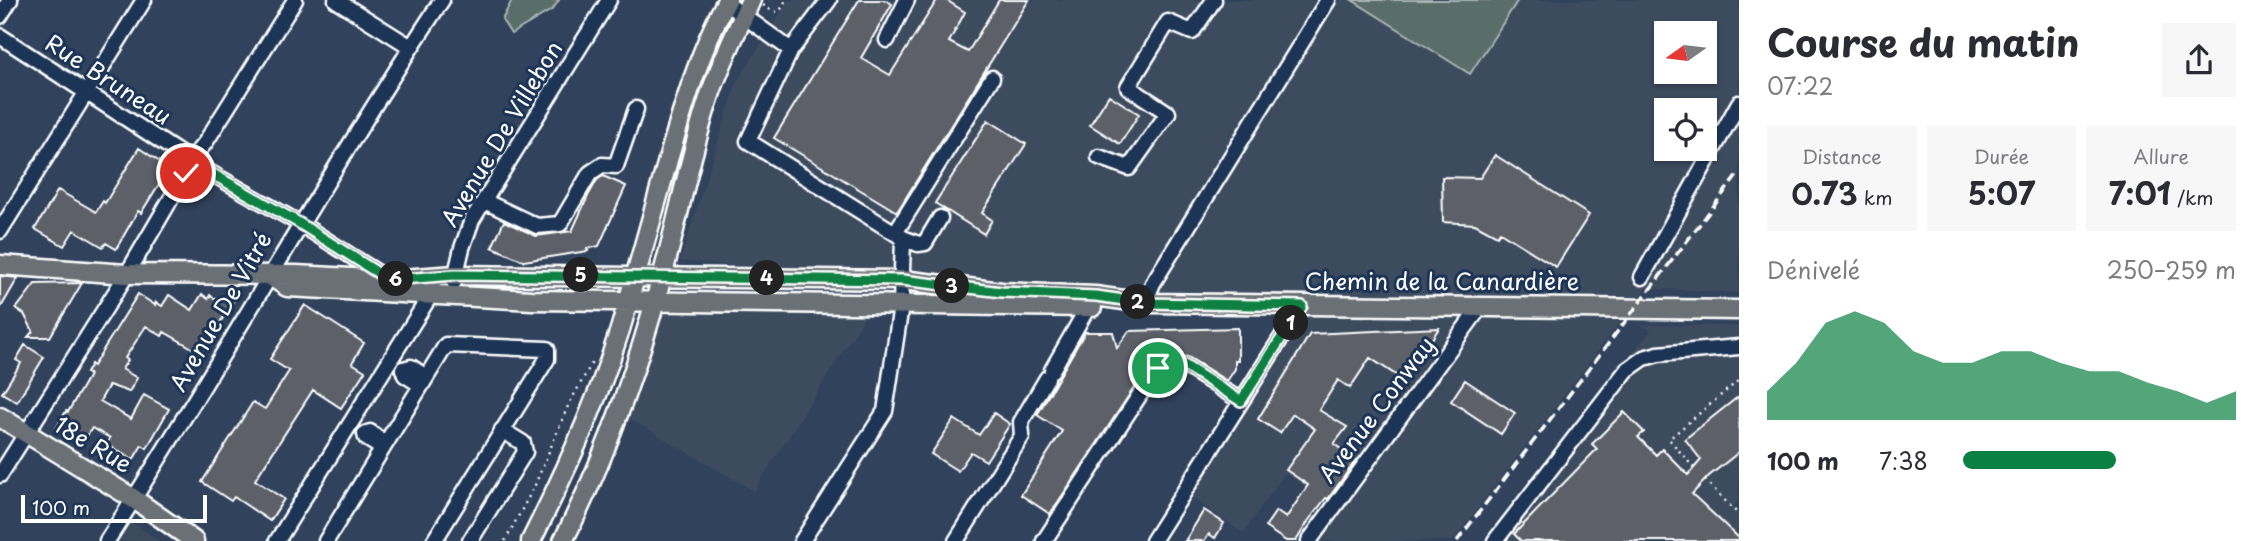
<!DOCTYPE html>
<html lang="fr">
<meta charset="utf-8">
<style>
body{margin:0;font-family:"Playpen Sans",sans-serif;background:#f7f7f7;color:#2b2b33;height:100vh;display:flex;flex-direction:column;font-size:26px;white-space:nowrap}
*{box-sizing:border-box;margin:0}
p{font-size:23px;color:#7c7c81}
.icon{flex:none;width:38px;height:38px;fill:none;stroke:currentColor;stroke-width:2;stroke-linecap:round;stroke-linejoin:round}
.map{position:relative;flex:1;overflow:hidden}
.drawer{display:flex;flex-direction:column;background:#fff;width:525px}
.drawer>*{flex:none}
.needle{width:46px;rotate:256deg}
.fabs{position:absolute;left:1654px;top:21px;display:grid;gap:14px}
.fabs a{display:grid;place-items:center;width:63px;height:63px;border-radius:0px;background:#fff;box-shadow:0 2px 5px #0004;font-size:35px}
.scale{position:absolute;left:21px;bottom:18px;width:186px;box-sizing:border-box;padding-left:7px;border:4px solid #fff;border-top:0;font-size:19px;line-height:24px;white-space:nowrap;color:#fff;-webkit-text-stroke:5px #1d3557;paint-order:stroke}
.pin{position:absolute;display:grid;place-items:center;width:60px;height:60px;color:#fff;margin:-30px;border:4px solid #fff;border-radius:50%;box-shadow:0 2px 7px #0007}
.km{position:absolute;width:35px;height:35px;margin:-18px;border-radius:50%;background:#222;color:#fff;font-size:19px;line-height:35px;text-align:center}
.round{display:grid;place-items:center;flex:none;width:74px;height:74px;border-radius:0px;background:#f7f7f7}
.overview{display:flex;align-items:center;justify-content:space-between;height:119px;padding:0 28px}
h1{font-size:38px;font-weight:700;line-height:52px}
.stats{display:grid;grid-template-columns:repeat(3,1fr);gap:10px;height:119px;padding:7px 28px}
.stats div{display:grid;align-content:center;border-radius:0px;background:#f7f7f7;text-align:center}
.stats b{font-size:30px;font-weight:700}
.stats small{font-size:19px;font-weight:400}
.stats p{font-size:19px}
.chart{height:196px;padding:14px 28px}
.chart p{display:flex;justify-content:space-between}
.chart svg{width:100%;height:126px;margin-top:7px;fill:#0b8043;opacity:.7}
ul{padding:0 28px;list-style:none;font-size:23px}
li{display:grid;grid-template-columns:112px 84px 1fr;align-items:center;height:52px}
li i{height:18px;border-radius:9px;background:#0b8043}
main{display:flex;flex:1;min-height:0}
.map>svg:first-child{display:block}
.built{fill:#3e4b5f;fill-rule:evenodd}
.green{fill:#5a6e69;stroke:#acb6b4;stroke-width:2}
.building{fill:#5d6067;stroke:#fff;stroke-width:2}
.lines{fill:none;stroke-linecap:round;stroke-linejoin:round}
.minor-casing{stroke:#fff;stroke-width:19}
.major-casing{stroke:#fff;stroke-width:23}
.path{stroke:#fff;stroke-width:2.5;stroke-dasharray:2 5;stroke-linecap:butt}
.minor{stroke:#1d3557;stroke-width:14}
.major{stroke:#6b7074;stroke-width:18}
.rail{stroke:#fff;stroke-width:3.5;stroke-dasharray:10 5;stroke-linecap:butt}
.route-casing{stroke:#fff;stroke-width:14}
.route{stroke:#0b8043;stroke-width:9}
.labels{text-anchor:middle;stroke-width:6;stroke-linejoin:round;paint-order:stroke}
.street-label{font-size:23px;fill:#fff;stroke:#1d3557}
</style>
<main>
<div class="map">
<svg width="1739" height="541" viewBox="0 0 1739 541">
<rect width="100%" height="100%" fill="#30425c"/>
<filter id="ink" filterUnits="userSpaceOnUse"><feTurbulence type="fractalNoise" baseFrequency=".0143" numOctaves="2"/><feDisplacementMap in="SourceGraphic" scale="14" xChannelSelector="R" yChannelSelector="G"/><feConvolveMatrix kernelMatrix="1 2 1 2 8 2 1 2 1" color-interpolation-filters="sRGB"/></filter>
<g filter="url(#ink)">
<path class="built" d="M789 0H1739V293L1646 288 1453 541H1309L1333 505 1285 473 1243 533 1183 491 1302 306 902 280 680 261 737 82ZM1666 33H1704V72H1666ZM1666 110H1704V149H1666Z
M654 301 872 306 754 491 620 413Z
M1639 325 1739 326V500L1733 506 1739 515V541H1483L1651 330Z
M123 516 159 541H107Z"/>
<path class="green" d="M512 0H559L553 9 511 34 502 20Z
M1352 0H1518L1470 74Z"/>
<path class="building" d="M859 0H885L892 4 861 58 890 75 937 0H946L965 12 949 42 968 52 999 0H1029L897 212 774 138Z
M1109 95 1139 114 1120 144 1090 125Z
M988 120 1026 144 982 213 992 220 984 234 935 203Z
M139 148 169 168 141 213 138 211 116 249 106 243 103 247 74 230 64 246 35 229 58 190 96 212 103 201 105 203Z
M1495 155 1589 215 1556 267 1500 232 1497 236 1475 224 1443 222 1442 177 1480 178Z
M603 176 626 186 599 246 587 249 588 251 524 261 492 247 504 221 536 236 572 231 588 196 597 180Z
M0 276 18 278 0 309Z
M82 283 50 337H28L33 331 24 314 16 309 35 284Z
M138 294 155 305 156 302 162 306 169 295 192 310 202 294 208 299 210 295 214 298 236 297 201 353 164 332 162 336 146 326 125 358 128 360 122 369 137 378 129 392 109 385 100 401 131 419 144 395 169 409 147 448 142 445 133 460 107 444 110 438 92 428 82 444 56 429 66 411 68 412 88 377 89 374 86 373 91 364 93 366Z
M305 305 364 343 352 363 365 371 341 408 313 390 255 480 284 499 270 521 234 497 231 501 202 482 253 402 265 409 289 371 270 359Z
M1238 328V360H1235V369L1227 381 1188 357 1154 358 1050 514 1021 495 1062 431 1037 415 1085 332H1113L1117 348 1129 331Z
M1439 328 1405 381 1370 358 1350 388 1338 380 1319 410 1347 427 1334 444 1356 460 1328 499 1326 498 1309 520 1296 541H1286L1265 527 1276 511 1286 518 1308 485 1286 470 1315 429 1293 414 1280 433 1258 419 1310 334Z
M25 345 44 357 17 402 2 393 21 363 16 360Z
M1465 380 1515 413 1501 434 1451 401Z
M1739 396V452L1709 476 1692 494 1739 538V541H1521L1514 534 1597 449 1592 444 1624 412 1644 432 1638 437 1656 455 1662 449 1688 475 1701 460 1685 439Z
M994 413 1010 424 986 461 971 452 958 471 931 454 954 419 979 435Z
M1204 510 1224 523 1215 538 1209 534 1204 541H1185Z"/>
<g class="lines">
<g class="minor-casing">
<path id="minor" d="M336 0 411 47
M726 3 791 50
M0 16 10 0
M0 36 182 155 193 157 205 143 295 0
M887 40 907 0
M1099 157 1129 168 1168 113 1128 87 1168 22 1192 32 1214 0
M484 201 537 226 560 224 590 173 602 165 616 166 636 109
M0 231 144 0
M895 233 992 78
M903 238 918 244 925 243 940 218
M1642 277 1739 103
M454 282 462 248 472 220 609 0
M1145 303 1153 283 1328 0
M1052 370 1088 307
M421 385 405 375 403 369 411 367 426 377
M370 432 379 439 381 443 377 445 366 438 365 434Z
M0 475 127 274 186 173 194 168H202L299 223 389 280
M107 541C222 362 325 177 442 0
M277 541 430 296
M326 541 446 345 547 349V359L434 541
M470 541 525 452 523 443 502 430
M802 541 885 411 901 306 903 238 748 141 791 50 829 0
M956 541 1022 436 1021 422 1047 378
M1044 541 1158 367 1184 365 1241 401
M1153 541 1302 305
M1309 541 1481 306
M1495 541 1627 370 1644 358 1658 354 1739 347"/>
</g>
<g class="major-casing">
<path id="major" d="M0 265 127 274 296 275 389 280 455 275 902 280 1002 292 1095 296 1145 303 1739 310
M269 275 287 287 532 300 1092 307
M0 417 134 499 194 541
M531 541C570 463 606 383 629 299 642 252 655 206 668 160 684 105 700 50 727 0
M563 541C607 455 638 366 663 273 679 215 690 155 709 98 720 64 736 33 751 0"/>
</g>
<path class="path" d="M763 5 774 12 780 11 786 0
M1694 468 1669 439 1739 380
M1705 480 1739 515
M505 541 535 485 568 406 594 359"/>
<use href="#minor" class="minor"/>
<use href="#major" class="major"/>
<path class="rail" d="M1457 541 1739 173"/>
</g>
</g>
<g class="lines" filter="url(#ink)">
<g class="route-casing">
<path id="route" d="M186 173 194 168H202L299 223 389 280 455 275 902 280 1002 292 1096 296 1145 303 1302 306 1241 401 1184 365 1158 368"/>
</g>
<use href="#route" class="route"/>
</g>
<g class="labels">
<g class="street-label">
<text transform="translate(108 80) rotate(33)" y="8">Rue Bruneau</text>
<text transform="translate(502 134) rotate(-59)" y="8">Avenue De Villebon</text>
<text x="1442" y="290">Chemin de la Canardière</text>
<text transform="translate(221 312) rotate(-60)" y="8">Avenue De Vitré</text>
<text transform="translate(1377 410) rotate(-53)" y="8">Avenue Conway</text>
<text transform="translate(93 445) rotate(31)" y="8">18e Rue</text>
</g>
</g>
</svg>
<div class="fabs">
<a><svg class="needle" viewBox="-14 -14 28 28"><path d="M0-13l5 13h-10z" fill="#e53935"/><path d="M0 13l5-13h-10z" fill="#7c7c81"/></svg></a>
<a><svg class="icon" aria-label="locate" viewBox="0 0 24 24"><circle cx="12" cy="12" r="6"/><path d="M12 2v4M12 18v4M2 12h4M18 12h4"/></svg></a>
</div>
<div class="scale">100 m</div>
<div class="pin" style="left:1158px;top:368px;background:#1e9e55"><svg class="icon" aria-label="arrive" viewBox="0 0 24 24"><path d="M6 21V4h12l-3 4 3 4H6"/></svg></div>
<div class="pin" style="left:186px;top:173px;background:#d93025"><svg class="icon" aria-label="check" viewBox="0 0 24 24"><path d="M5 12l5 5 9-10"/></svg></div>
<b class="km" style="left:1291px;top:323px">1</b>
<b class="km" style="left:1138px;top:302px">2</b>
<b class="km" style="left:952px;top:286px">3</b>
<b class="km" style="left:767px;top:278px">4</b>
<b class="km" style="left:581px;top:275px">5</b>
<b class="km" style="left:396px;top:279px">6</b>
</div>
<section class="drawer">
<div class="overview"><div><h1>Course du matin</h1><p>07:22</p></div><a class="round"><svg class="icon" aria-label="share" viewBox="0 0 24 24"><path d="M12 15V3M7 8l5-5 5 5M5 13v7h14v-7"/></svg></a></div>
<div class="stats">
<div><p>Distance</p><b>0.73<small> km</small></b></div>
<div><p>Durée</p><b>5:07</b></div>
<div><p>Allure</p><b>7:01<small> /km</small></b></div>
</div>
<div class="chart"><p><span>Dénivelé</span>250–259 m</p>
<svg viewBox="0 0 160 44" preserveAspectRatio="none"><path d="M0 44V34L10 24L20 10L30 6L40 10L50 20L60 24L70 24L80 20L90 20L100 24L110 27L120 27L130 31L140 34L150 38L160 34V44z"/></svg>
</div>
<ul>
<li><b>100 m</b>7:38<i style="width:56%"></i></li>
</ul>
</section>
</main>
